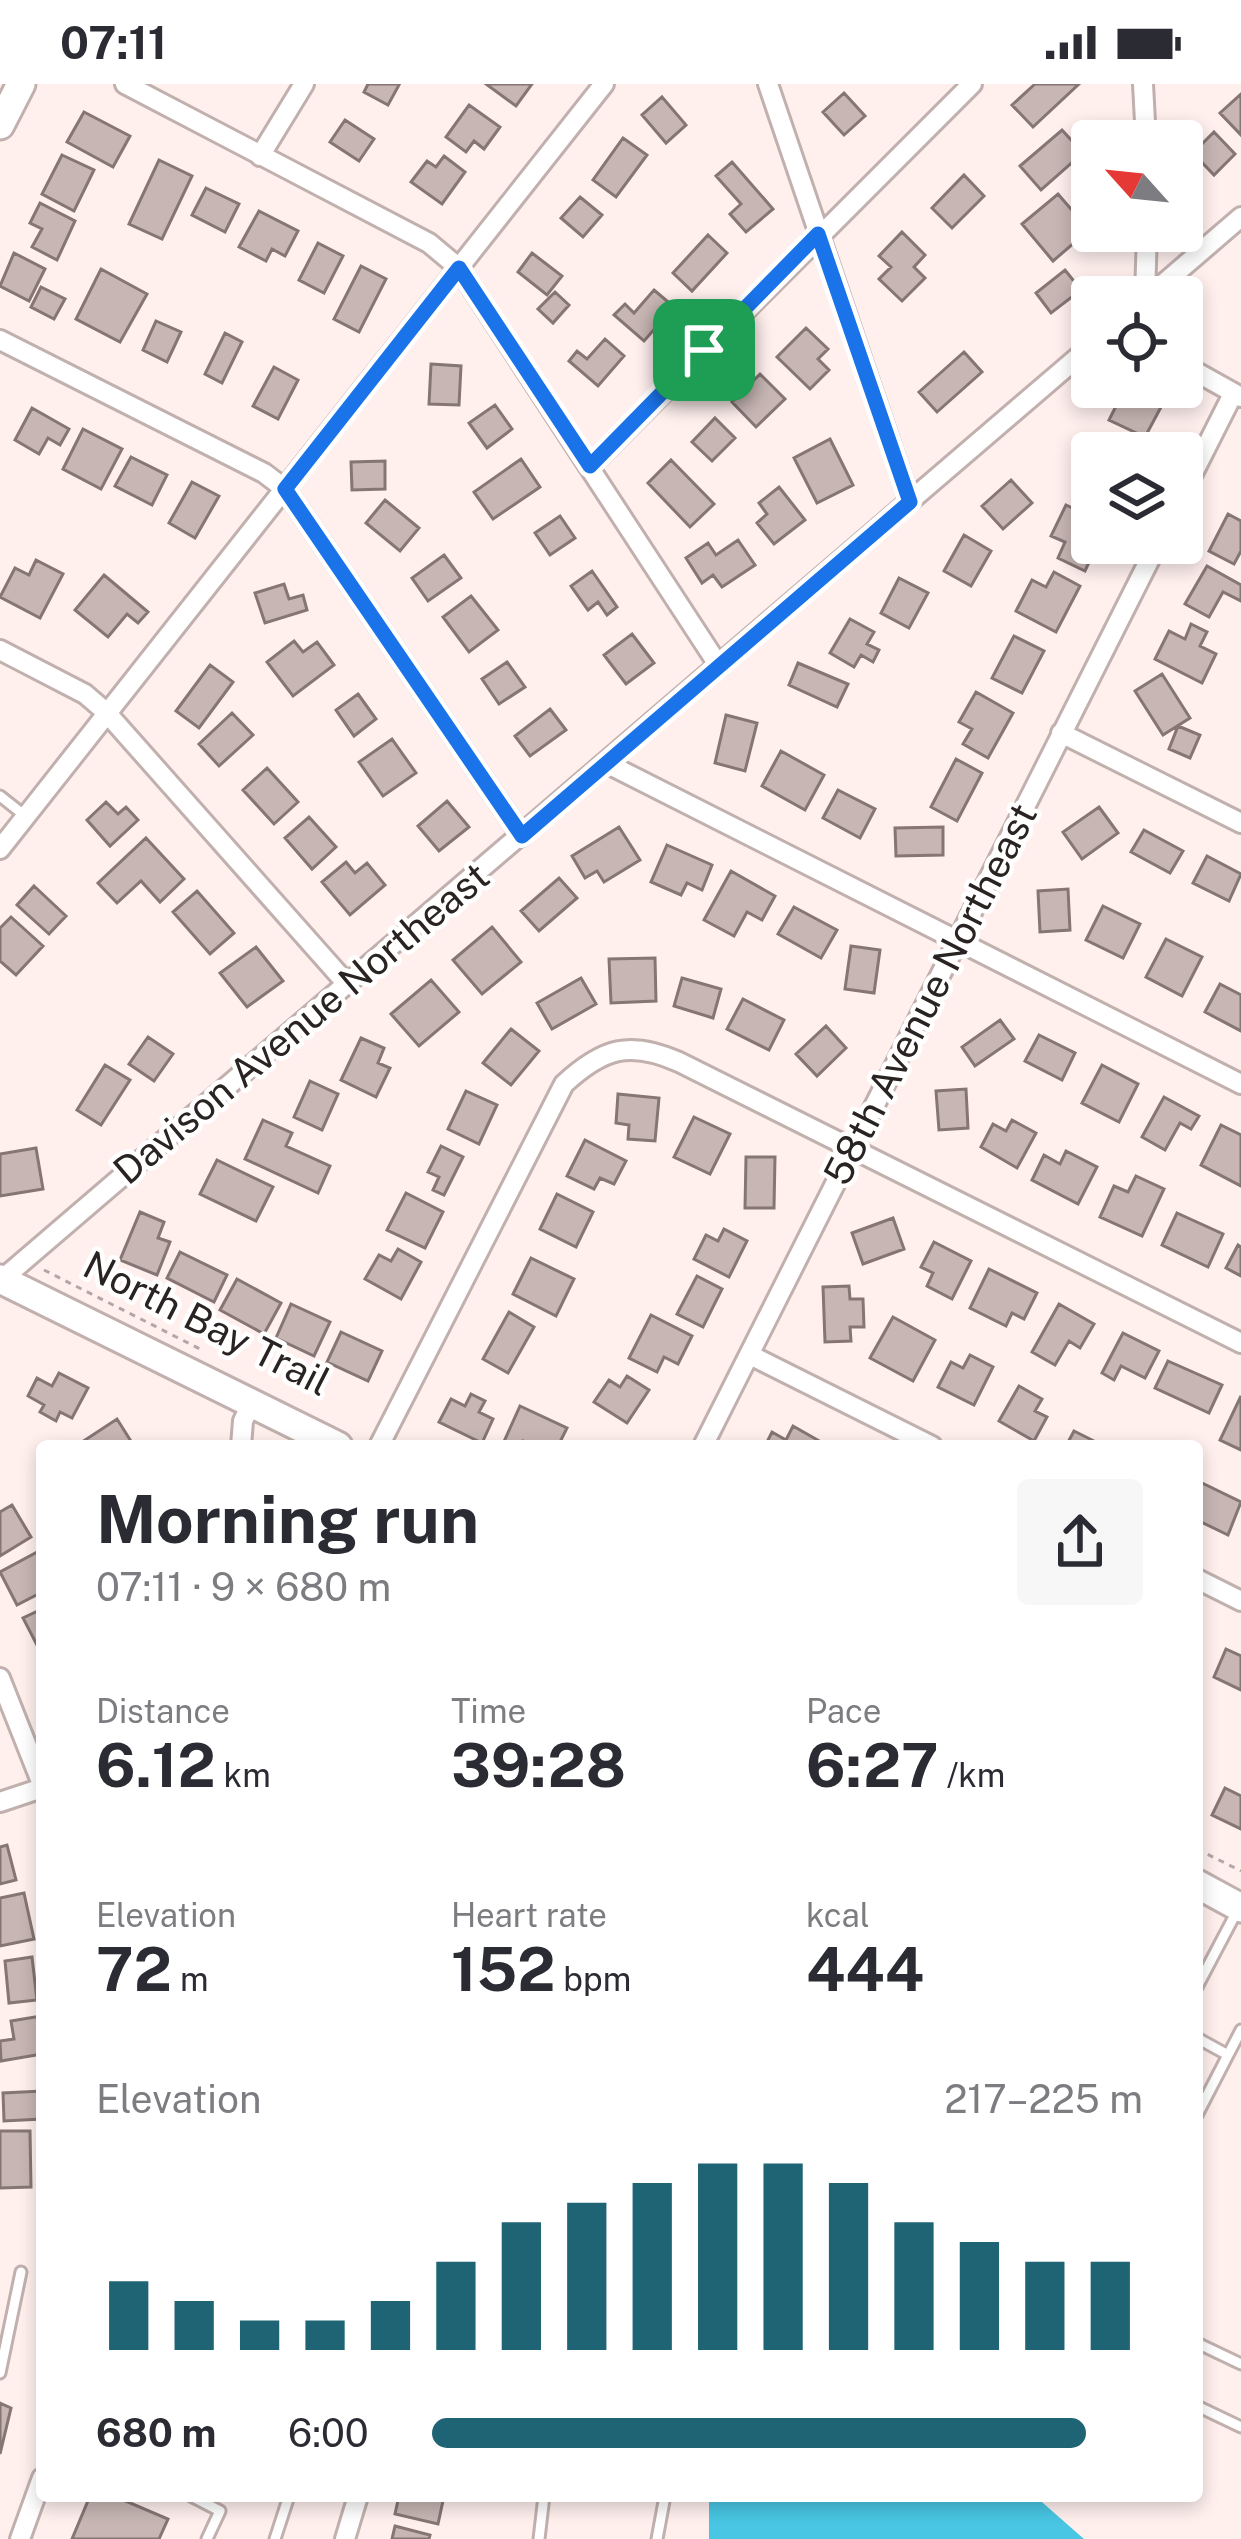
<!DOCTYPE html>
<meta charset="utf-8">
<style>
body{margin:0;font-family:"Public Sans",sans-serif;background:#f7f7f7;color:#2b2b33;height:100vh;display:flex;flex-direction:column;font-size:45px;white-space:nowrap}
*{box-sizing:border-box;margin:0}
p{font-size:39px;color:#7c7c81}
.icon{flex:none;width:66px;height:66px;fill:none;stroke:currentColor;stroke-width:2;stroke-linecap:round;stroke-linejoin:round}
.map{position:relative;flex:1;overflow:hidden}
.drawer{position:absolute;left:36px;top:1356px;width:1167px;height:1062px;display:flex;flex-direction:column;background:#fff;border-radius:12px;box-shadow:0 6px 18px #0003}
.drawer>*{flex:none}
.needle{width:78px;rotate:297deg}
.fabs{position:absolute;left:1071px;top:36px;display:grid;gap:24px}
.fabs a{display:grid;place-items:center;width:132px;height:132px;border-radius:12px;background:#fff;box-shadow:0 6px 18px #0003;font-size:60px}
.pin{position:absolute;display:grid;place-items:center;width:102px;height:102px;color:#fff;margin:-51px;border-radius:24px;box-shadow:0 6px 18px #0006}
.round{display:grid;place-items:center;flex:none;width:126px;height:126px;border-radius:12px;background:#f7f7f7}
.headline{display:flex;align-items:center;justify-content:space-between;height:204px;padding:0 60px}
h1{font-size:66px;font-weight:700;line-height:90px}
.stats{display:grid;grid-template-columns:repeat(3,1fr);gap:18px;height:204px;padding:12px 60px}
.stats div{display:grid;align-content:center}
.stats b{font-size:60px;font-weight:700}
.stats small{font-size:33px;font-weight:400}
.stats p{font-size:33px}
.chart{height:336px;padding:24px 60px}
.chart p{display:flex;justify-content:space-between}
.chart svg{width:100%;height:216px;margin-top:12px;stroke:#1e6474;stroke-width:6}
ul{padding:0 60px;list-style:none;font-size:39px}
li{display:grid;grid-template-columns:192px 144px 1fr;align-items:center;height:90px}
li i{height:30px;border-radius:15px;background:#1e6474}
.status{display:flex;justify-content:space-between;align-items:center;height:84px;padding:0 60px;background:#fff;direction:ltr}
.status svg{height:33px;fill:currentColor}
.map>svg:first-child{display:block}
.water{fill:#48c6e3}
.building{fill:#c7b6b3;stroke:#857573;stroke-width:3}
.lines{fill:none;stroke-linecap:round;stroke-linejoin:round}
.lane-casing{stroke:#c1b0ae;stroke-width:15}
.street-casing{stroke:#c1b0ae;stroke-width:24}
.secondary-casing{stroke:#c1b0ae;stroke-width:33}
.path{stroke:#b3a7a5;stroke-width:3;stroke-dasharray:6 6;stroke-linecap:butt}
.lane{stroke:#fff;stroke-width:9}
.street{stroke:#fff;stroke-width:18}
.secondary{stroke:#fff;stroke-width:27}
.route-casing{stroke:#fff;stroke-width:24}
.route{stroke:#1a73e8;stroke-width:15}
.labels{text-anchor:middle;stroke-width:9;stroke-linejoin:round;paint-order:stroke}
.street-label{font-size:39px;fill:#292322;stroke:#fff}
</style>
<div class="status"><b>07:11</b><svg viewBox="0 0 49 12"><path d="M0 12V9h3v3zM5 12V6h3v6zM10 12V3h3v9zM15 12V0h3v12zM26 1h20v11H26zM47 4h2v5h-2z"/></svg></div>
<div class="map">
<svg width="1241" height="2455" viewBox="0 0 1241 2455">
<rect width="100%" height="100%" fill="#fff0ee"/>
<path class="water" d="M709 2412H1035L1084 2455H709Z"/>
<path class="building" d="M368 0H397L399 1 388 21 364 8Z
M486 0H532L516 22Z
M1035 0H1079L1033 43 1012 21Z
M844 9 865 32 844 51 823 28Z
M1241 10V51L1220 29Z
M662 13 686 41 666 59 642 31Z
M469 21 500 43 484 65 474 57 466 68 446 53Z
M84 28 130 52 113 83 67 58Z
M345 36 374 55 359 77 330 58Z
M1062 46 1083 69 1041 106 1020 82Z
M1214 48 1235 70 1214 91 1193 69Z
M623 54 647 71 616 113 593 96Z
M62 71 94 86 74 127 42 110Z
M444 72 465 88 442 120 411 98 427 77 436 83Z
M159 76 192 92 162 155 129 140Z
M732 78 773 125 746 148 730 130 741 120 716 92Z
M964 91 984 112 952 144 932 124Z
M206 104 239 120 225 148 192 131Z
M1058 110 1089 146 1053 177 1022 140Z
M580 113 602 131 583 153 561 134Z
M40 119 75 137 57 176 32 163 42 145 30 139Z
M259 127 298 147 285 172 272 165 266 177 239 163Z
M902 148 925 171 914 183 925 194 902 217 879 195 891 183 879 172Z
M708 151 727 169 692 207 673 189Z
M318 159 343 172 324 209 299 196Z
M14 169 45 185 29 217 0 202Z
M532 169 562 192 547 211 518 188Z
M361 182 386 195 359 248 334 235Z
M101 185 147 210 120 258 76 235Z
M1065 186 1081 206 1051 229 1036 209Z
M41 203 65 215 54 235 31 223Z
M654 206 674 223 644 257 614 231 625 220 634 229Z
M555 208 569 221 553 239 538 225Z
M156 237 181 248 167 278 143 266Z
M806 244 828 265 818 275 829 286 810 305 777 273Z
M225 249 242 258 222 299 205 290Z
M605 255 624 272 598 302 569 277 577 267 587 275Z
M964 268 982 288 937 328 919 308Z
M431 280 461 282 459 321 429 320Z
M274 283 298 296 278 335 253 322Z
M760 290 785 315 756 343 732 318Z
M1125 304 1161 323 1145 353 1109 336Z
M495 321 512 345 487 364 469 339Z
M32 324 69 345 60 361 48 354 39 370 15 356Z
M715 334 735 354 712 377 692 358Z
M83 345 122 365 101 405 63 385Z
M1095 353 1130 369H1098L1090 365Z
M830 355 853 401 817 419 794 374Z
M131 373 167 391 152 421 115 402Z
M521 375 540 403 493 435 474 408Z
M671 376 714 420 690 443 648 399Z
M385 377V405L352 406 351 378Z
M1011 396 1032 419 1003 445 982 422Z
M192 398 219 412 195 454 169 439Z
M779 403 805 436 774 460 757 439 767 430 759 419Z
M385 416 419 444 400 467 366 439Z
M1066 421 1092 433V459H1098L1085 487 1058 474 1065 458 1051 452Z
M1228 430 1241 437V467L1234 480 1209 467Z
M560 432 575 454 550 471 535 449Z
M964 451 991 467 971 502 944 487Z
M738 456 755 481 722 503 713 491 702 499 686 474 708 459 716 471Z
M444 471 461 494 428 517 412 494Z
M36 476 63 490 40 534 0 513 15 484 29 491Z
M1207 482 1241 501V517L1223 508 1209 533 1185 520Z
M592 487 617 523 607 531 598 518 588 526 571 502Z
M1054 488 1080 502 1056 548 1016 527 1032 496 1046 503Z
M104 491 148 528 138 539 127 530 108 553 75 526Z
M899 494 928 509 909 544 881 529Z
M284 500 289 515 303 511 307 526 265 539 255 509Z
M471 512 498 546 469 568 443 533Z
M850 535 874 548 867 560 879 566 873 578 861 571 854 583 830 569Z
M1191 540 1207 548 1200 562 1216 570 1202 599 1155 575 1169 547 1185 555Z
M632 550 654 579 626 600 604 571Z
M1014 552 1044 567 1022 609 992 594Z
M294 557 303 568 317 558 334 581 293 612 267 578Z
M507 578 525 603 499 620 482 595Z
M798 579 848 600 837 623 789 601Z
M210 581 233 598 199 644 176 627Z
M1162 590 1190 634 1163 651 1135 607Z
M976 608 1013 629 988 674 963 660 972 645 959 638Z
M358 610 376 635 354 652 336 626Z
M550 625 566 646 530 672 515 652Z
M232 629 253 651 219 682 199 660Z
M726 631 757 639 745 687 715 679Z
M1178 642 1200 651 1190 674 1169 665Z
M392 655 416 689 383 712 359 678Z
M781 667 824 691 805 726 762 702Z
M956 675 982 689 957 737 931 723Z
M267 684 298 718 274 740 243 706Z
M838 706 875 725 860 754 823 734Z
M447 717 469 743 439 767 418 742Z
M106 718 118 730 126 723 138 736 110 762 87 736Z
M1099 723 1118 749 1082 775 1063 748Z
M309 733 336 763 312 785 285 754Z
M619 743 640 776 604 798 597 787 585 794 572 772Z
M943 743V771L896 772 895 744Z
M1144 746 1183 767 1170 789 1131 768Z
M146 754 184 795 160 818 141 797 117 819 98 799Z
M667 761 712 781 702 806 687 799 681 811 651 798Z
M1207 772 1241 790 1229 817 1193 799Z
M346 778 355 789 367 779 385 801 350 831 322 798Z
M731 787 775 812 762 836 747 828 734 852 704 836Z
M559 794 577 814 539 847 521 827Z
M34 802 66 832 49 850 17 821Z
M1068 805 1070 846 1040 848 1038 807Z
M197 807 234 849 210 870 173 828Z
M1103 822 1140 840 1123 874 1086 856Z
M794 823 837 846 821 874 778 850Z
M11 833 43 862 16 891 0 877V844Z
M492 843 521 878 482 910 453 876Z
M1166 855 1202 873 1182 912 1146 893Z
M851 862 880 866 874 909 845 905Z
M256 863 283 897 247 923 220 889Z
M655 874 656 917 611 919 609 875Z
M581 894 596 920 552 945 537 919Z
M682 894 721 905 713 934 674 922Z
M431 896 459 928 419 962 391 930Z
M1220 900 1241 911V947L1205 928Z
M743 915 784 936 769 966 727 945Z
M1000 936 1014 955 975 982 962 963Z
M826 942 846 964 817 992 796 970Z
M511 945 539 967 511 1001 483 979Z
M1039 951 1075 969 1062 996 1025 977Z
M148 953 173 970 154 997 129 980Z
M361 954 384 964 378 979 390 984 376 1013 341 996Z
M105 981 130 996 101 1041 77 1026Z
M1102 981 1138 1000 1119 1038 1082 1019Z
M310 997 338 1010 322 1046 294 1033Z
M966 1005 968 1044 939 1046 936 1007Z
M466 1007 497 1021 479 1060 448 1045Z
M618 1010 659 1014 655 1057 628 1055 629 1041 616 1039Z
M1164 1013 1199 1032 1191 1045 1180 1039 1165 1066 1142 1053Z
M694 1033 730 1050 710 1090 674 1073Z
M263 1036 292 1049 286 1062 330 1082 318 1109 245 1075Z
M1012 1036 1036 1049 1017 1084 981 1063 993 1040 1006 1047Z
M1221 1041 1241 1051V1102L1201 1081Z
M585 1056 626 1077 614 1100 600 1094 594 1105 567 1092Z
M441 1062 463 1073 444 1111 433 1106 439 1093 428 1088Z
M36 1064 43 1105 0 1112V1070Z
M1066 1067 1097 1083 1078 1120 1032 1096 1044 1071 1060 1080Z
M746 1073H775L774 1124H745Z
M217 1076 273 1103 256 1137 200 1110Z
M1136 1092 1164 1105 1142 1152 1100 1133 1114 1102 1128 1108Z
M406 1109 443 1128 425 1164 387 1146Z
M557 1110 593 1128 576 1163 540 1145Z
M140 1128 164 1138 158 1154 170 1158 157 1191 120 1176Z
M1177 1129 1223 1150 1208 1183 1162 1161Z
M893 1134 904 1165 863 1180 852 1149Z
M724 1145 747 1157 729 1193 694 1175 706 1151 718 1157Z
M934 1158 971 1177 952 1215 927 1202 933 1189 921 1183Z
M1238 1161 1241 1163V1192L1226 1184Z
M398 1165 421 1178 401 1215 365 1195 379 1171 391 1177Z
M180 1168 227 1191 214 1218 167 1194Z
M531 1174 574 1195 556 1232 513 1210Z
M989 1185 1037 1209 1024 1235 1012 1229 1006 1242 970 1224Z
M697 1192 722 1205 703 1243 677 1230Z
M237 1195 281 1219 264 1250 220 1226Z
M849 1202 850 1215H863L864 1243H850L851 1257 825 1258 823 1203Z
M291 1220 330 1238 314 1272 276 1254Z
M1059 1220 1094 1240 1080 1264 1069 1257 1055 1281 1032 1268Z
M509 1228 534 1243 508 1289 483 1275Z
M651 1231 692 1252 678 1280 664 1273 657 1288 629 1274Z
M893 1233 935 1256 913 1297 870 1274Z
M341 1248 382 1267 368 1297 327 1278Z
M1123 1249 1159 1267 1145 1294 1121 1282 1114 1296 1102 1289Z
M970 1271 993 1283 974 1321 938 1303 951 1278 963 1284Z
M1168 1277 1222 1301 1209 1329 1155 1304Z
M59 1289 88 1304 72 1334 60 1328 56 1337 40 1328 44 1321 28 1312 37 1294 52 1302Z
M627 1292 649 1306 627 1339 594 1318 609 1296 620 1303Z
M1019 1302 1042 1315 1035 1327 1047 1333 1034 1357 999 1337Z
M471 1310 485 1317 479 1328 493 1335 482 1359 439 1338 451 1315 465 1322Z
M1241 1312V1366L1220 1356Z
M520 1322 567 1344 558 1362H533L523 1357 521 1362H502Z
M117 1335 134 1362H80L79 1360Z
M793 1342 828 1362H765L772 1348 786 1356Z
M1074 1347 1104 1362H1066Z
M1198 1397 1241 1418 1228 1451 1197 1436Z
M12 1421 31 1453 0 1472V1428Z
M41 1466 42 1508 17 1521 0 1488Z
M42 1525V1561L38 1563 23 1534Z
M1226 1565 1241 1572V1606L1214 1593Z
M1225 1704 1241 1712V1745L1212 1731Z
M7 1761 16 1796 0 1800V1763Z
M24 1809 34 1855 0 1862V1814Z
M32 1873 37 1916 9 1919 5 1877Z
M41 1932 42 1970 1 1977 0 1957 14 1955 11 1937Z
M42 2007V2035L4 2037 3 2009Z
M0 2047H30L31 2103 0 2104Z
M0 2319 11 2324 0 2370Z
M90 2412H114L168 2435 159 2455H72Z
M399 2412H444L438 2440 395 2430Z
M395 2442 430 2451 429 2455H392Z"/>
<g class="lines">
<g class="lane-casing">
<path id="lane" d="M0 712 24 731
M1197 1903 1237 1827
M1197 1954 1228 1971 1241 1946
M1197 2031 1228 1971
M1197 2259 1241 2280
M0 2289 21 2188
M1197 2322 1241 2343
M191 2412 220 2427 207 2455
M275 2455 289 2412
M539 2455 544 2412
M657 2455 665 2412"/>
</g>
<g class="street-casing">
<path id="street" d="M125 0 429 159 459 184 719 582
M768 0 910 418
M1143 0 1146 57
M260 72 304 0
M1145 213 1147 147
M1148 213 1241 133
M0 256 264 389 285 405 522 752
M1182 280 1241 313
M590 382 972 0
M1182 411 1233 310
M0 566 85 610 106 628 347 900
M1061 649 1241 739
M606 679 1241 1000
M0 765 604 0
M0 1197 1092 261
M750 1271 932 1362
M241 1362 243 1337 251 1320
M379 1362 564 1000C603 964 630 956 679 978L1241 1259
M703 1362 1158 459
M1197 1495 1241 1517
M0 1594 42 1700
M0 1718 42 1704
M20 2455 42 2394
M345 2455 358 2412"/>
</g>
<g class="secondary-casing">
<path id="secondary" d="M0 41 21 0
M0 1195 338 1362
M1197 1800 1241 1824"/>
</g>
<path class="path" d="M44 1186 202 1266
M1197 1765 1241 1787"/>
<use href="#lane" class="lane"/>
<use href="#street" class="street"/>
<use href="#secondary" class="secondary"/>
</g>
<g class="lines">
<g class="route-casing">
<path id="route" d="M818 150 910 418 522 752 285 405 459 184 590 382Z"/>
</g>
<use href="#route" class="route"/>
</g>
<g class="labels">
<g class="street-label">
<text transform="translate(930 910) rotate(-63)" y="14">58th Avenue Northeast</text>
<text transform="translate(301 939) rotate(-40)" y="14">Davison Avenue Northeast</text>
<text transform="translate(207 1239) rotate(27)" y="14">North Bay Trail</text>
</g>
</g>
</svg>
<div class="fabs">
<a><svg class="needle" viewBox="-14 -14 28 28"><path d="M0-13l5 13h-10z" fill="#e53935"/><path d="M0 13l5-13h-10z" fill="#7c7c81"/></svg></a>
<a><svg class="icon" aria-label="locate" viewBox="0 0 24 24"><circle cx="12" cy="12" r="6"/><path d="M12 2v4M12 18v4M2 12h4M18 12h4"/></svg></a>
<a><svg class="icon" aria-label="layers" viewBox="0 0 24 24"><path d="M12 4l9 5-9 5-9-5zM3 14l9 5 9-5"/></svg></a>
</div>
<div class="pin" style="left:704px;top:266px;background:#1e9e55"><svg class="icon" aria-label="arrive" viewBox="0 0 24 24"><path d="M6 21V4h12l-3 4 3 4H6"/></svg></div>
<section class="drawer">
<div class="headline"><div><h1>Morning run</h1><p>07:11 · 9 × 680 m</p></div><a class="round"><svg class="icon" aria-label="share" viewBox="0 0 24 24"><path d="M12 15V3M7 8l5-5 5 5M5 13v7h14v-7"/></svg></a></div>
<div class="stats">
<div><p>Distance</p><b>6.12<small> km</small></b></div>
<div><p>Time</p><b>39:28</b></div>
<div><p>Pace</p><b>6:27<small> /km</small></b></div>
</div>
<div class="stats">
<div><p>Elevation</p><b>72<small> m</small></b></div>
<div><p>Heart rate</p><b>152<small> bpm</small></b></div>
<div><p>kcal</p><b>444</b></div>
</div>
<div class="chart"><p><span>Elevation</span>217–225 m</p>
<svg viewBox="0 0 160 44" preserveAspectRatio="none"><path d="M5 44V30M15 44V34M25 44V38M35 44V38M45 44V34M55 44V26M65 44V18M75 44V14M85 44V10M95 44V6M105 44V6M115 44V10M125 44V18M135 44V22M145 44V26M155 44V26"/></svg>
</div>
<ul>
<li><b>680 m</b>6:00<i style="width:92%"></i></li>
</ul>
</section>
</div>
